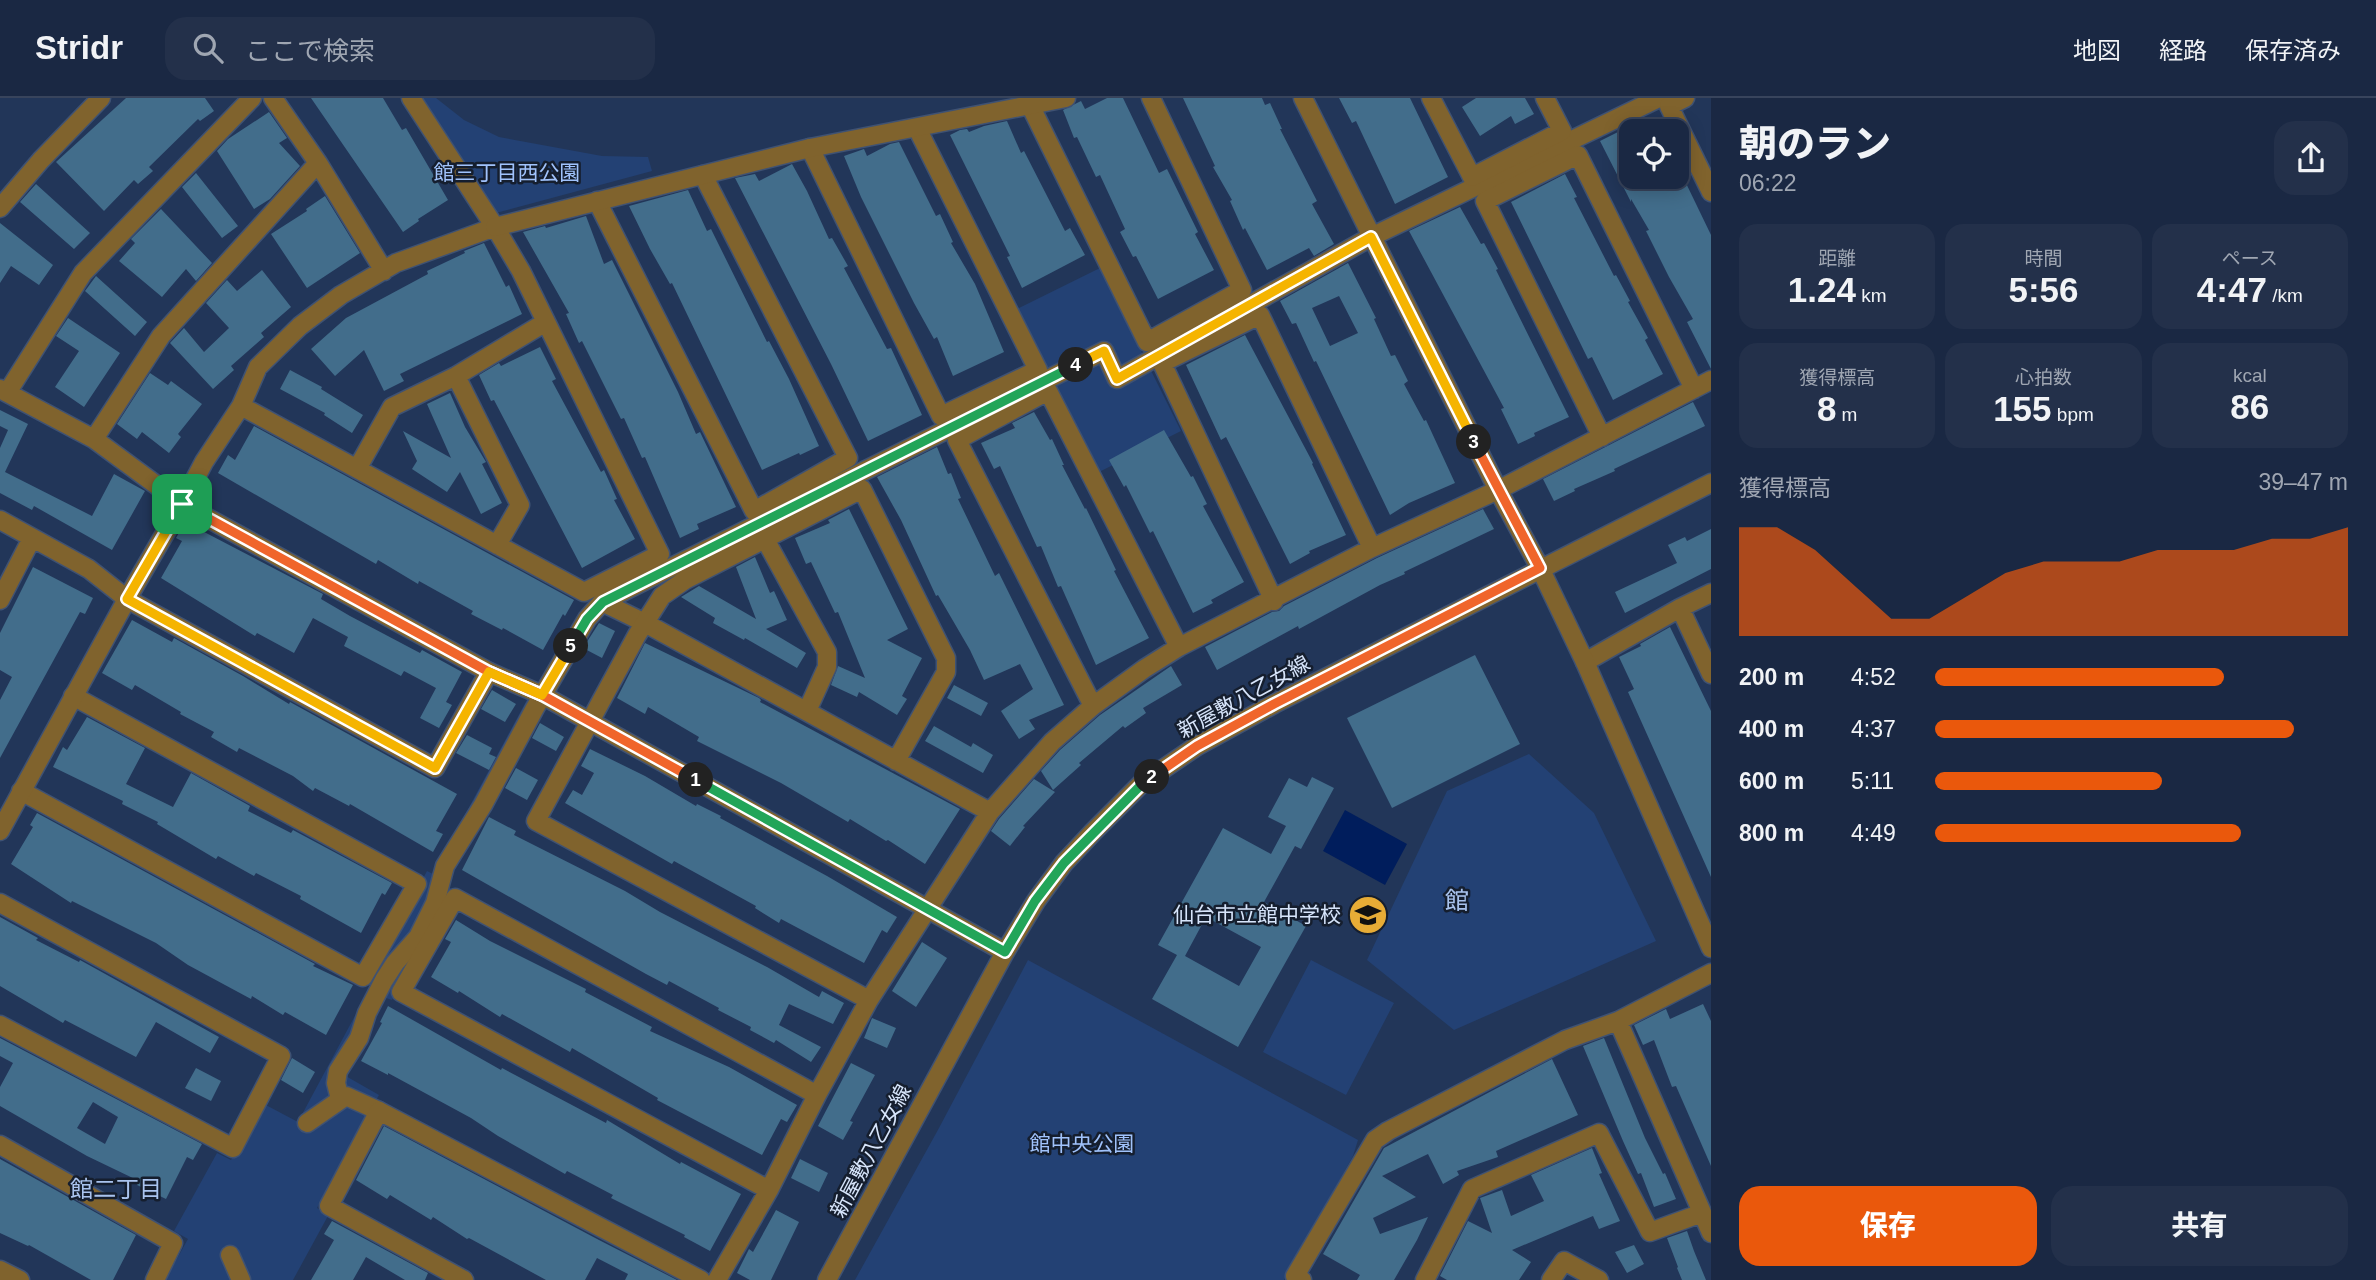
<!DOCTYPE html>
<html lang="ja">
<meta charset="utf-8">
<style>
body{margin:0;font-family:Helvetica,"Noto Sans JP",sans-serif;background:#23304a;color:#f1f3f6;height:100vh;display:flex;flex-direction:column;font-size:26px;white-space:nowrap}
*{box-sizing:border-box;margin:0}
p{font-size:23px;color:#9fa6b2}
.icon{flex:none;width:38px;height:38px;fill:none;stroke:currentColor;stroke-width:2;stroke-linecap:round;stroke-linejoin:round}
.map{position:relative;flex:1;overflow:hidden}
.details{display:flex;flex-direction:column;background:#1a2843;width:665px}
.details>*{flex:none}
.fabs{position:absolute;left:1619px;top:21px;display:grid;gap:14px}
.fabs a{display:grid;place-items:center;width:70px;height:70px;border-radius:14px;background:#1a2843;box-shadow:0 4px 18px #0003,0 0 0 2px #38445c;font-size:35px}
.pin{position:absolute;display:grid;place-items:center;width:60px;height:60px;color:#fff;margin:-30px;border-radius:14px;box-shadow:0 4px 10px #0006}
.km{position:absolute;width:35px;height:35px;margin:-18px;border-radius:50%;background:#222;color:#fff;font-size:19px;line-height:35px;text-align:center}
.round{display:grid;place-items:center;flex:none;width:74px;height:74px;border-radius:21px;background:#23304a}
.head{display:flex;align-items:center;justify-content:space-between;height:119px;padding:0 28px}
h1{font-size:38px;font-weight:800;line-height:52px}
.metrics{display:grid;grid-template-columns:repeat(3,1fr);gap:10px;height:119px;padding:7px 28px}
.metrics div{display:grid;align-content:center;border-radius:18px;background:#23304a;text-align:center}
.metrics b{font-size:35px;font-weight:800}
.metrics small{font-size:19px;font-weight:400}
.metrics p{font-size:19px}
.chart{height:196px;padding:14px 28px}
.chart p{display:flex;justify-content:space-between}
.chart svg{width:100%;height:126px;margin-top:7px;fill:#ea580c;opacity:.7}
.cta{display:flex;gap:14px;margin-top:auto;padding:14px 28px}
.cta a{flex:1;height:80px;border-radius:21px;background:#ea580c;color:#fff;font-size:28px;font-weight:800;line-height:80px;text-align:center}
.cta a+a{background:#23304a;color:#f1f3f6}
ul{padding:0 28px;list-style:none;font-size:23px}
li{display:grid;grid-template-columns:112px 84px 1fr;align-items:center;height:52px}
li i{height:18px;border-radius:9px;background:#ea580c}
header{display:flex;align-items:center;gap:42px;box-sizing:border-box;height:98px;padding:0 35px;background:#1a2843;border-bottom:2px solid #38445c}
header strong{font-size:33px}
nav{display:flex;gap:38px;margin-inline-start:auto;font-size:24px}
.search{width:490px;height:63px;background:#23304a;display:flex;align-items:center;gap:18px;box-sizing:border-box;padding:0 24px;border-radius:21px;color:#9fa6b2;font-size:26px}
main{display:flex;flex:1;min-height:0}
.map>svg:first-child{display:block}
.green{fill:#234174}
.water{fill:#001d5c}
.building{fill:#426d8b;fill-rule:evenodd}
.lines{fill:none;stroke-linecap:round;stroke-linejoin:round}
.pedestrian-casing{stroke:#3f5273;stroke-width:21}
.minor-casing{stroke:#3f5273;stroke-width:21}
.tertiary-casing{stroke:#3f5273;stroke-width:21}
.pedestrian{stroke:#80632d;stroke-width:18}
.minor{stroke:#80632d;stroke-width:18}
.tertiary{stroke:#80632d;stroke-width:18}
.split-1-casing{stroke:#fff;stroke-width:14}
.split-2-casing{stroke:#fff;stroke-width:14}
.split-3-casing{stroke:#fff;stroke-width:14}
.split-4-casing{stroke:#fff;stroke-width:14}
.split-5-casing{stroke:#fff;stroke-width:14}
.split-6-casing{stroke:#fff;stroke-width:14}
.split-1{stroke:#f0652b;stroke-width:9}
.split-2{stroke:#22a559;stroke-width:9}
.split-3{stroke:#f0652b;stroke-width:9}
.split-4{stroke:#f5b400;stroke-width:9}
.split-5{stroke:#22a559;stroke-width:9}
.split-6{stroke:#f5b400;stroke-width:9}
.labels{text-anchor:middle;stroke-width:5;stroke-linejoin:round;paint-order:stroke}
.park-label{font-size:21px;fill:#a0c2fb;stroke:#151e2e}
.street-label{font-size:21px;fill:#d7e5fb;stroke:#151e2e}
.poi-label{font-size:21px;fill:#d7e5fb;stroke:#151e2e;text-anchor:end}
.neighbourhood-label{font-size:23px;fill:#a9c3ee;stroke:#151e2e}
.quarter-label{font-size:24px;fill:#a9c3ee;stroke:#151e2e}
</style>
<header>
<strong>Stridr</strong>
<div class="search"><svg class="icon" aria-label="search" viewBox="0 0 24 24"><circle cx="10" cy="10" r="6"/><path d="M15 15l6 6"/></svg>ここで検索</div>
<nav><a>地図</a><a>経路</a><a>保存済み</a></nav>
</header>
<main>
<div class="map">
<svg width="1711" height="1182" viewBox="0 0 1711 1182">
<rect width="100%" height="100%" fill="#223659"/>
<path class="green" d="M416 0H436L464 22 499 39 602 58 648 59 652 73 492 116Z
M1100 170 1181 333 1099 374 1017 211Z
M529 598 544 606 446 787 452 791 392 902 386 900 344 977 379 997 317 1110 329 1116 293 1182H165L188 1141 174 1133 217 1055 231 1062 262 1005 298 1024 372 886 368 883 427 773 433 776Z
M1529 656 1594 715 1656 843 1454 932 1367 862 1447 693Z
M1028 862 1358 1042 1353 1058 1284 1182H855L939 1030Z
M1311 862 1394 905 1346 997 1263 954Z"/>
<path class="water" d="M1345 712 1407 746 1385 787 1323 753Z"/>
<path class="building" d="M126 0H205L214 13 200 23 198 21 149 69 153 73 138 86 134 82 104 113 56 64Z
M311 0H383L402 32 406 30 448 102 418 121 419 123 403 134Z
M1107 0H1123L1159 75 1167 71 1198 134 1195 136 1214 172 1158 201 1136 158 1133 159 1120 134 1125 131 1100 77 1096 79 1077 39 1074 40 1063 12 1081 3 1085 11Z
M1183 0H1262L1265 7 1270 5 1282 31H1280L1317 103 1312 106 1334 146 1314 158 1309 150 1267 172 1245 130 1243 132 1230 103 1232 102 1213 69 1215 68Z
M1339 0H1410L1448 79 1395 106 1356 23 1352 25Z
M1476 0H1525L1534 16 1515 26 1511 18 1480 38 1462 9Z
M269 14 287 40 279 45 300 68 270 101 254 111 217 53 228 41Z
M1007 23 1021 55 1024 53 1065 133 1070 130 1085 157 1022 190 1007 159 1010 158 950 37 960 32 967 31 969 34 984 28Z
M1618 34 1631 59V88L1647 79H1683L1711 137V271L1687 224 1693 221 1669 179 1646 133 1649 132 1631 101V104L1600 43Z
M899 44 936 118 940 116 953 144 951 145 975 186 1004 254 953 278 937 239 934 241 914 205 861 99 844 58 864 51 867 58 890 46Z
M792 66 807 93 829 141 832 140 848 168 844 170 868 215 887 251 891 250 922 317 868 343 831 266 735 80 755 76 759 83Z
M196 75 238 128 222 140 182 89Z
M1565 76 1577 99 1574 100 1614 178 1616 177 1630 203 1628 204 1648 240 1645 242 1663 276 1613 302 1592 259 1588 261 1511 104Z
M36 86 90 135 74 151 20 104Z
M688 92 707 133 711 131 767 244 769 243 789 281 819 348 800 357 799 355 762 372 672 185 670 186 650 151 629 108Z
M325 98 360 155 307 190 271 136 307 113 306 111Z
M1460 109 1481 146 1484 145 1498 171 1496 172 1569 319 1534 335 1535 338 1518 346 1501 311 1504 310 1409 133Z
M161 111 212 165 196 183 186 171 162 199 119 163 135 145 131 141Z
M586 118 604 166 612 162 678 294 696 336 700 334 736 409 697 426 699 431 680 440 645 359 642 360 624 320 621 321 582 243 579 245 566 216 569 215 523 134 545 128 546 130Z
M0 125 53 167 39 187 11 168 0 185Z
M484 145 506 189 509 187 522 216 400 276 404 283 384 293 364 252 335 278 311 251 346 220 428 176 427 173 465 155 464 153Z
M1348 165 1376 220 1374 221 1391 258 1395 257 1408 283 1404 286 1424 323 1426 322 1455 385 1409 405 1390 417 1316 263 1314 264 1296 225 1292 226 1280 203ZM1339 198 1358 235 1330 248 1312 210Z
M262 172 291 209 261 235 264 239 231 268 234 272 213 291 170 245 184 230 204 254 229 230 206 205 227 182 237 193Z
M96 178 147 224 135 238 85 193Z
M68 220 120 255 84 309 55 289 79 253 56 238Z
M1245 237 1313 365 1312 366 1346 437 1309 453 1310 455 1290 466 1226 339 1221 342 1186 267Z
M540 249 556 281 552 283 601 374 604 372 617 401 614 402 635 441 582 470 494 302 491 303 479 277 499 265 501 268Z
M290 272 322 289 321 291 363 317 352 335 324 317 325 315 280 291Z
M150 275 168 287 171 283 202 306 178 336 181 339 169 355 142 334 137 341 117 326Z
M450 295 465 329 486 364 482 366 502 405 481 416 460 374 447 394 412 371 417 363 403 333 451 360 427 306Z
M1693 304 1705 328 1614 371 1615 373 1574 391 1575 393 1554 403 1543 381Z
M0 312 28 326 5 374 92 418 114 376 145 393 112 452 34 408 32 412 0 395V350L8 332 0 328Z
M1034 314 1050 342 1052 341 1064 367H1062L1085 411 1086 410 1116 472 1114 473 1149 540 1096 567 1061 488 1058 489 1041 448 1037 449 1000 368 994 371 981 345 1015 330 1012 325Z
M254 328 574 502 565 518 563 516 543 552 503 530 502 532 471 516 473 513 419 483 418 486 378 462 376 466 218 375 228 357 235 362Z
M1164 332 1191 379 1193 378 1207 406 1203 408 1244 484 1211 502 1213 505 1193 515 1153 433 1150 435 1126 387 1124 389 1109 362Z
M937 349 948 376 951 375 961 400 958 401 995 478 999 475 1064 607 1029 622 1035 631 1019 641 1001 613 1033 591 1020 566 984 582 970 552 938 497 936 498 901 422 877 379Z
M849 411 908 531 887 542 922 560 902 598 907 601 897 617 859 594 857 599 831 587 838 568 865 580 838 514 835 515 811 464 806 466 795 440 830 425 828 422Z
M1483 411 1494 431 1404 474 1405 476 1380 487 1299 531 1298 528 1217 572 1205 549 1272 514 1279 513 1284 508 1377 460Z
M185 424 323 496 321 501 350 518 420 555 422 552 462 574 446 604 452 607 439 630 420 620 436 590 404 573 401 578 344 548 348 539 313 520 294 555 257 535 255 538 161 480 182 443 176 440Z
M1711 431V471L1625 515 1615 494 1677 465 1668 447 1685 439 1687 443Z
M755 459 770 495 774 493 787 522 766 531 806 555 797 570 745 540 744 542 713 525 715 520 681 499 699 488 756 521 736 469Z
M33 469 93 500 85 516 80 514 0 660V602L12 579 0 572V535Z
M132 522 172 544 174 540 243 578 289 606 290 604 457 696 436 733 443 736 433 754 350 706 349 708 315 690 313 693 293 678 239 650 237 654 211 639 214 634 180 616 181 614 135 587 132 592 102 575Z
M599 525 615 533 602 560 583 550Z
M1670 529 1711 613V779L1628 594 1634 591 1619 559 1641 548 1640 546Z
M645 545 759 600 761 602 760 604 960 711 925 766 888 742 886 743 850 721 848 724 781 685 697 643 699 639 648 609 645 616 617 600Z
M1475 557 1520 646 1392 710 1347 620Z
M1171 568 1182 587 1143 610 1146 615 1125 630 1123 628 1079 665 1081 667 1053 692 1041 673 1060 652 1100 617Z
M954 587 988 605 981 618 947 600Z
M492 592 516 606 505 624 481 611Z
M87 619 145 650 126 686 173 709 191 675 250 708 248 713 291 735 293 732 392 785 385 797 382 795 361 835 300 801 301 798 256 775 254 778 218 758 216 761 157 726 158 724 122 706 123 703 53 669 63 649 67 652Z
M540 625 564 639 556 653 532 640Z
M934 628 971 649 973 645 993 657 983 675 925 643Z
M467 637 492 650 489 656 496 659 489 672 456 655Z
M590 651 645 678 696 708 697 706 721 718 720 720 827 778 897 819 887 835 882 832 864 865 781 821 779 825 755 810 756 808 674 763 672 766 565 705 573 692 582 697 594 675 581 668Z
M516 670 538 682 527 702 505 690Z
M1312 679 1334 690 1301 751 1295 748 1264 804 1306 828 1238 949 1152 901 1177 857 1158 847 1223 730 1271 756 1286 728 1268 719 1289 680 1307 689ZM1206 819 1261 849 1239 888 1185 858Z
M1034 681 1055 694 1023 728 1025 729 1010 748 991 733 999 721Z
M37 715 315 866 313 868 353 887 326 937 285 914 283 917 252 898 251 901 225 887 188 867 156 845 72 803 71 805 11 766 33 729 30 727Z
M489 719 516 733 514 737 625 793 660 814 767 869 819 899 822 893 844 905 833 926 789 906 779 927 821 949 811 964 776 942 774 945 750 932 751 929 718 912 719 910 669 883 667 887 646 876 462 772Z
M0 819 38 840 36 842 79 864 80 862 219 939 210 955 156 924 136 959 65 922 63 925 0 888Z
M456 822 490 843 586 891 585 894 652 929 650 933 729 969 797 1007 787 1024 781 1021 762 1057 657 1002 658 1000 572 950 570 954 502 916 500 919 459 893 458 895 431 879 451 844 445 841Z
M922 844 947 860 916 909 892 893Z
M1703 906 1711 923V1068L1676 988 1672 989 1654 942 1643 947 1634 927 1666 911 1670 921Z
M388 908 501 972 502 970 606 1025 607 1022 680 1066 681 1064 741 1096 710 1153 684 1139 685 1137 611 1100 613 1097 567 1073 565 1076 498 1038 471 1020 388 975V977L361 963 382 925 380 924Z
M872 920 896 930 887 950 864 940Z
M0 940 202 1046 193 1062 187 1059 166 1101 137 1087 139 1083 87 1058 0 1008V989L13 965 0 958ZM93 1004 118 1019 105 1046 77 1030Z
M1604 940 1645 1040 1663 1076 1665 1075 1676 1101 1654 1109 1641 1075 1638 1076 1623 1043 1583 948Z
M292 960 315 974 303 995 281 982Z
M1552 961 1578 1017 1496 1053 1498 1059 1457 1073 1459 1077 1443 1086 1428 1056 1382 1078 1416 1099 1373 1120 1380 1136 1428 1119 1417 1142 1394 1182H1357L1360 1177 1323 1156 1384 1050Z
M851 965 875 977 850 1023 853 1024 843 1042 818 1028Z
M196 970 221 983 211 1003 185 990Z
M384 1028 599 1142 677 1182H625L628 1176 597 1160 585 1182H546L469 1140 467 1141 433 1119 431 1122 390 1097 387 1101 356 1082Z
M1592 1050 1602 1075 1599 1076 1620 1123 1599 1131 1593 1118 1512 1152 1531 1164 1519 1182H1447L1440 1178 1468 1123 1492 1135 1480 1100 1502 1092 1511 1118 1544 1103 1531 1077Z
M0 1061 136 1137 113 1182H91L29 1147 28 1148 0 1135Z
M800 1061 828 1075 819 1094 791 1080Z
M776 1112 799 1124 771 1182H750L737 1175 749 1151 753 1154Z
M332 1123 428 1175 425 1182H405L366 1159 353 1182H311L334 1142 324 1136Z
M1687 1133 1694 1153 1706 1182H1682L1677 1170 1678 1169 1667 1140Z
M1634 1147 1644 1166 1627 1175 1615 1154Z"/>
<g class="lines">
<g class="pedestrian-casing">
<path id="pedestrian" d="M602 504 1104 253 1117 281 1371 139 1659 0
M340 1001 336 985 338 973 359 940 367 915 384 882 395 865 418 839 435 805 445 768 483 707 535 610 587 521 602 504 645 525
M307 1025 346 998 379 1013
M230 1157 241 1182"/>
</g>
<g class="minor-casing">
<path id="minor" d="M273 0 318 65 384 173
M1431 0 1472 79 1562 33 1545 0
M1685 0 1669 8 1711 94
M1030 7 1147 244 1242 192 1151 0
M810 50 941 318 1038 272 917 30
M597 103 754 413 848 360 703 77
M0 110 41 62 101 0
M456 278 520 407 497 447
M0 291 94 341 182 406 204 364 241 308 258 269 300 228 341 197 396 165 495 129
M7 295 83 175 252 0
M241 308 584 494 660 456 521 173 495 129 411 0
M1602 339 1485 103 1578 57 1694 291
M94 341 161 238 318 65
M357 371 392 309 456 278 546 224
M0 422 89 471 127 501 435 670 489 574
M765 441 827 554V569L807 613
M0 502 32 440
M1274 503 1162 265 1260 217 1372 450
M1680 510 1711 576
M645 525 990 714
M1585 564 1680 510 1711 495
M1093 608 957 342 1048 293 1179 549
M21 693 363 879 417 786 73 598
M0 805 281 958 233 1050 0 927
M869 902 536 723 637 537 662 498 685 482 862 391 946 560V574L896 663
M1618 923 1711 1135
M0 1047 173 1145 155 1182
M769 1092 401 894 455 800 817 997
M0 1172 20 1182
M464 1182 329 1108 379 1013 701 1182
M717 1182 769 1092 817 997 869 902 990 714 1052 644 1093 608 1144 571 1179 549 1372 450 1498 392 1711 282
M1302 1182 1295 1178 1375 1042 1388 1033 1565 942 1618 923 1711 875
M1425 1182 1472 1091 1599 1035 1650 1134 1702 1115
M1551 1182 1564 1163 1599 1182"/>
</g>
<g class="tertiary-casing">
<path id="tertiary" d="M1303 0 1498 392 1540 470 1585 564 1711 850
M495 129 810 50 1066 0
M0 733 127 501 182 406 489 574 542 597 1005 854
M827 1182 1005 854 1036 803 1064 765 1093 734 1141 686 1197 648 1274 606 1711 385"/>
</g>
<use href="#pedestrian" class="pedestrian"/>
<use href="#minor" class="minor"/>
<use href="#tertiary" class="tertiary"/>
</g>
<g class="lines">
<g class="split-1-casing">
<path id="split-1" d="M182 406 489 574 542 597 696 682"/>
</g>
<g class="split-2-casing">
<path id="split-2" d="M696 682 1005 854 1035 803 1064 765 1141 687 1152 679"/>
</g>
<g class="split-3-casing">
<path id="split-3" d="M1152 679 1197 648 1274 606 1540 470 1474 344"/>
</g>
<g class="split-4-casing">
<path id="split-4" d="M1076 267 1104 253 1117 281 1371 139 1474 344"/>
</g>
<g class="split-5-casing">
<path id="split-5" d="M571 548 587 521 603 504 1076 267"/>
</g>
<g class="split-6-casing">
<path id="split-6" d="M182 406 127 501 435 670 489 574 542 597 571 548"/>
</g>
<use href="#split-1" class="split-1"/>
<use href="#split-2" class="split-2"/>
<use href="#split-3" class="split-3"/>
<use href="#split-4" class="split-4"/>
<use href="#split-5" class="split-5"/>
<use href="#split-6" class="split-6"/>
</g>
<defs>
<g id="school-disc" transform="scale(2.0125)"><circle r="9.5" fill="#e7ac36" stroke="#151e2e"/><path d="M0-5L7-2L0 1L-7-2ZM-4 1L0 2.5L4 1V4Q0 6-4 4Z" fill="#111"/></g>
</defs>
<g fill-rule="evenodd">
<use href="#school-disc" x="1368" y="817"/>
</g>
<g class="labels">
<g class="park-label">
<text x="507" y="82">館三丁目西公園</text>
<text x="1082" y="1053">館中央公園</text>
</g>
<g class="street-label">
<text transform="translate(1244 599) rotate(-29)" y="7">新屋敷八乙女線</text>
<text transform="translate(871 1053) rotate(-62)" y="7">新屋敷八乙女線</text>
</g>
<g class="poi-label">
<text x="1341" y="824">仙台市立館中学校</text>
</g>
<g class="neighbourhood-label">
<text x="116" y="1099">館二丁目</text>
</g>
<g class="quarter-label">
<text x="1457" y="811">館</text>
</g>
</g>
</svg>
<div class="fabs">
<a><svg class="icon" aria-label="locate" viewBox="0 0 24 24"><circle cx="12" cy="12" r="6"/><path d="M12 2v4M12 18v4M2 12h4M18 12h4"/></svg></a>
</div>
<div class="pin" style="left:182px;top:406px;background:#1e9e55"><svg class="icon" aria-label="arrive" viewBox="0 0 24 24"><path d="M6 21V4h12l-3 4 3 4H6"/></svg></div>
<b class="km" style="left:696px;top:682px">1</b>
<b class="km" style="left:1152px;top:679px">2</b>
<b class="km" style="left:1474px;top:344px">3</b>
<b class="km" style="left:1076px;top:267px">4</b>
<b class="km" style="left:571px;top:548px">5</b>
</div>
<section class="details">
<div class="head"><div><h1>朝のラン</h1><p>06:22</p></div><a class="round"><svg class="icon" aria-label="share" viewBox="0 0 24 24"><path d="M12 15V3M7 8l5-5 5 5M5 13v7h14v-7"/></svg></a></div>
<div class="metrics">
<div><p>距離</p><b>1.24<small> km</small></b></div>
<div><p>時間</p><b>5:56</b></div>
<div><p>ペース</p><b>4:47<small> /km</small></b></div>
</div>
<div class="metrics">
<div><p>獲得標高</p><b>8<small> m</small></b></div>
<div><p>心拍数</p><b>155<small> bpm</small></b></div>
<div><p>kcal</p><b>86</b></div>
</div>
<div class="chart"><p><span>獲得標高</span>39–47 m</p>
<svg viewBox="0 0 160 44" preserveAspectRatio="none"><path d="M0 44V6L10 6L20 14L30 26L40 38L50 38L60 30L70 22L80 18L90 18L100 18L110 14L120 14L130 14L140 10L150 10L160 6V44z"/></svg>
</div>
<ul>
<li><b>200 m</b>4:52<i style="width:70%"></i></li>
<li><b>400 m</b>4:37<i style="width:87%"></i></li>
<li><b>600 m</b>5:11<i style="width:55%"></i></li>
<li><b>800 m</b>4:49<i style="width:74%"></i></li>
</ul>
<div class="cta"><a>保存</a><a>共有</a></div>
</section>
</main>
